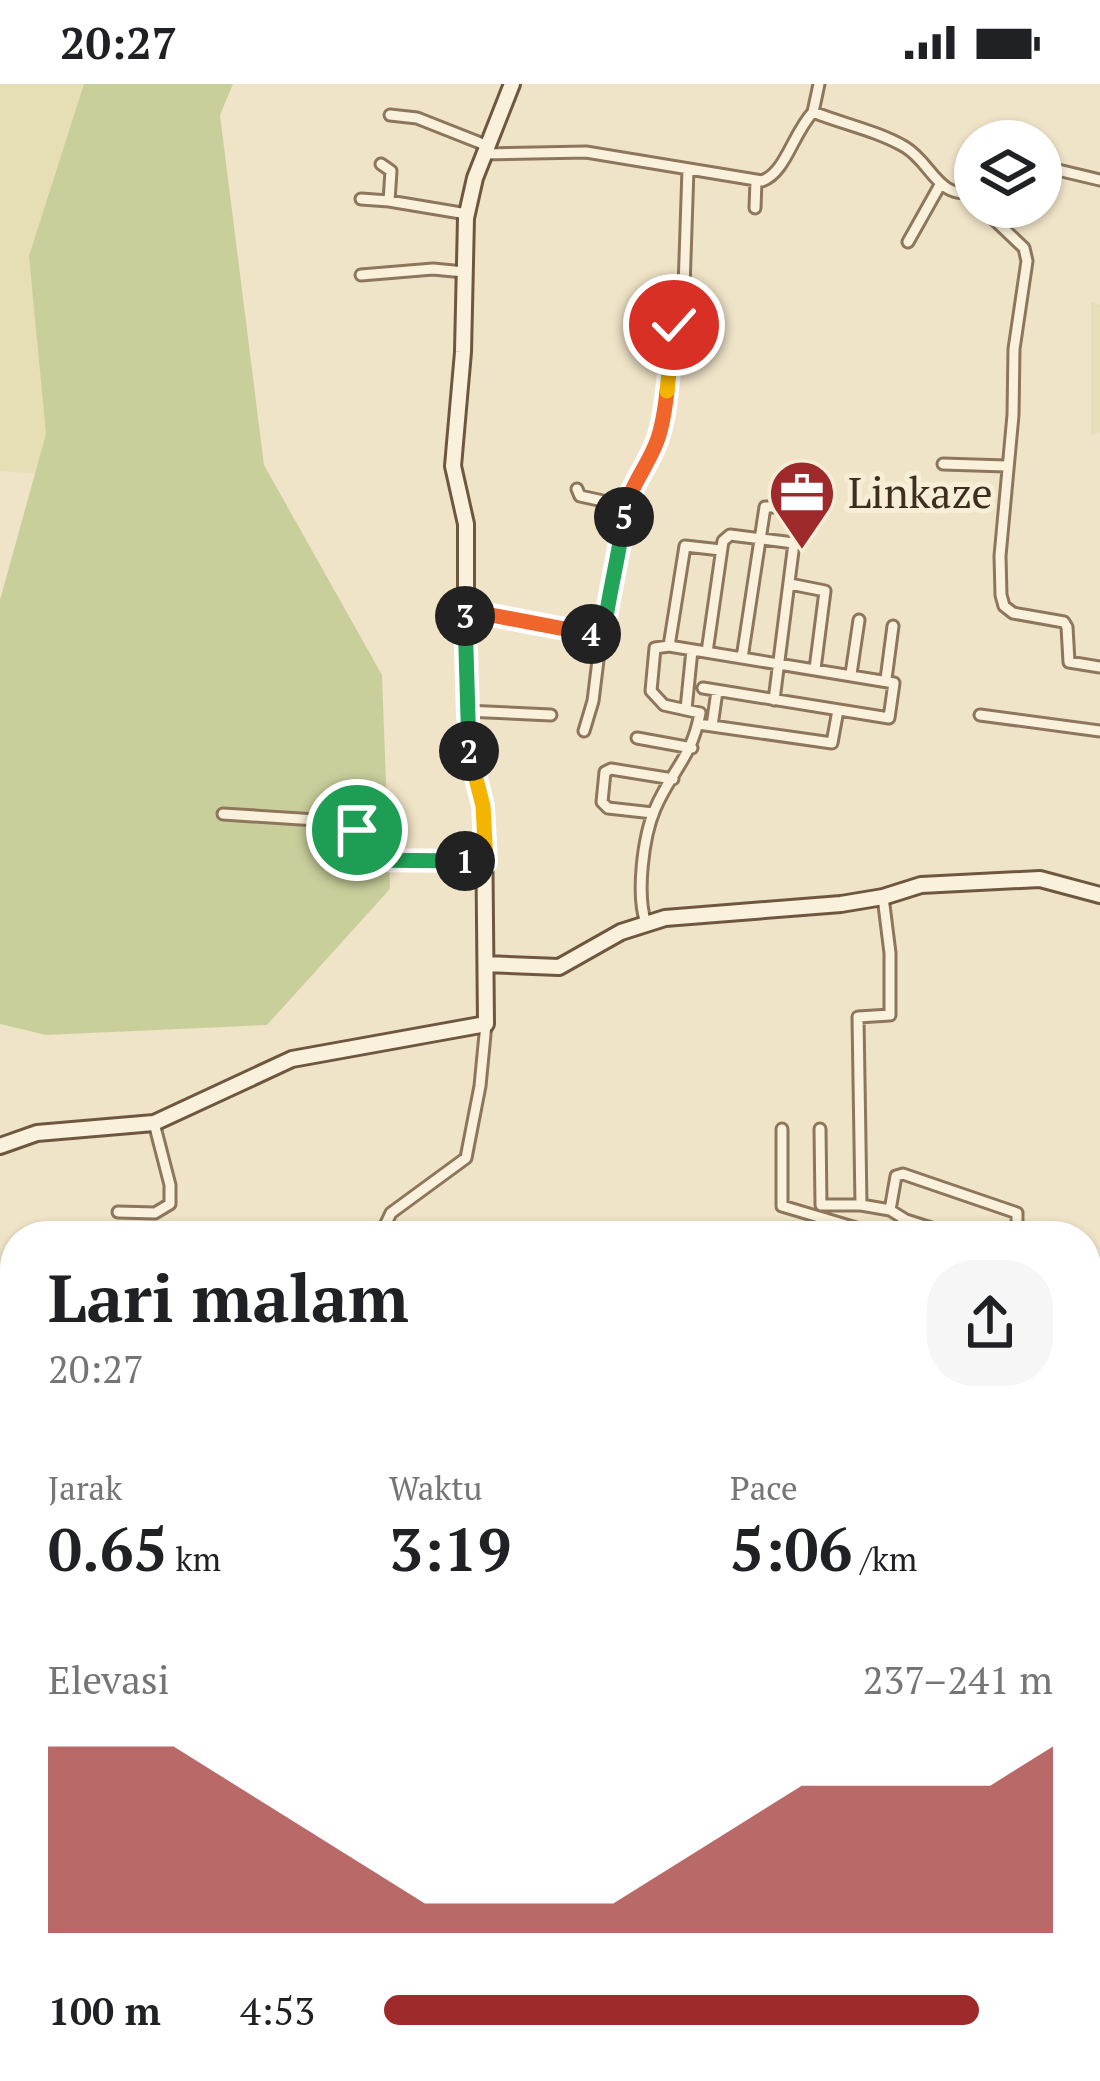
<!DOCTYPE html>
<html lang="id">
<meta charset="utf-8">
<style>
body{margin:0;font-family:"PT Serif",serif;background:#f6f6f6;color:#202124;height:100vh;display:flex;flex-direction:column;font-size:45px;white-space:nowrap}
*{box-sizing:border-box;margin:0}
p{font-size:39px;color:#757577}
.icon{flex:none;width:66px;height:66px;fill:none;stroke:currentColor;stroke-width:2;stroke-linecap:round;stroke-linejoin:round}
.map{position:relative;flex:1;overflow:hidden}
.sheet{position:absolute;left:0px;top:1137px;width:1101px;height:861px;display:flex;flex-direction:column;background:#fff;border-radius:48px 48px 0 0;box-shadow:0 3px 9px #0004}
.sheet>*{flex:none}
.fabs{position:absolute;left:954px;top:36px;display:grid;gap:24px}
.fabs a{display:grid;place-items:center;width:108px;height:108px;border-radius:50%;background:#fff;box-shadow:0 3px 9px #0004;font-size:60px}
.pin{position:absolute;display:grid;place-items:center;width:102px;height:102px;color:#fff;margin:-51px;border:6px solid #fff;border-radius:50%;box-shadow:0 3px 12px #0007}
.km{position:absolute;width:60px;height:60px;margin:-30px;border-radius:50%;background:#222;color:#fff;font-size:33px;line-height:60px;text-align:center}
.round{display:grid;place-items:center;flex:none;width:126px;height:126px;border-radius:48px;background:#f6f6f6}
.overview{display:flex;align-items:center;justify-content:space-between;height:204px;padding:0 48px}
h1{font-size:66px;font-weight:700;line-height:90px}
.figures{display:grid;grid-template-columns:repeat(3,1fr);gap:18px;height:204px;padding:12px 48px}
.figures div{display:grid;align-content:center}
.figures b{font-size:60px;font-weight:700}
.figures small{font-size:33px;font-weight:400}
.figures p{font-size:33px}
.chart{height:336px;padding:24px 48px}
.chart p{display:flex;justify-content:space-between}
.chart svg{width:100%;height:216px;margin-top:12px;fill:#9e2a2b;opacity:.7}
ul{padding:0 48px;list-style:none;font-size:39px}
li{display:grid;grid-template-columns:192px 144px 1fr;align-items:center;height:90px}
li i{height:30px;border-radius:15px;background:#9e2a2b}
.status{display:flex;justify-content:space-between;align-items:center;height:84px;padding:0 60px;background:#fff;direction:ltr}
.status svg{height:33px;fill:currentColor}
.map>svg:first-child{display:block}
.farmland{fill:#e6deb5}
.green{fill:#c9cf9b}
.lines{fill:none;stroke-linecap:round;stroke-linejoin:round}
.street-casing{stroke:#8d765c;stroke-width:15}
.secondary-casing{stroke:#6f573f;stroke-width:20}
.street{stroke:#faf1dc;stroke-width:9}
.secondary{stroke:#faf1dc;stroke-width:14}
.split-1-casing{stroke:#fff;stroke-width:24}
.split-2-casing{stroke:#fff;stroke-width:24}
.split-3-casing{stroke:#fff;stroke-width:24}
.split-4-casing{stroke:#fff;stroke-width:24}
.split-5-casing{stroke:#fff;stroke-width:24}
.split-6-casing{stroke:#fff;stroke-width:24}
.split-7-casing{stroke:#fff;stroke-width:24}
.split-1{stroke:#22a559;stroke-width:15}
.split-2{stroke:#f5b400;stroke-width:15}
.split-3{stroke:#22a559;stroke-width:15}
.split-4{stroke:#f0652b;stroke-width:15}
.split-5{stroke:#22a559;stroke-width:15}
.split-6{stroke:#f0652b;stroke-width:15}
.split-7{stroke:#f5b400;stroke-width:15}
.labels{text-anchor:middle;stroke-width:10;stroke-linejoin:round;paint-order:stroke}
.poi-label{font-size:42px;fill:#3d2e20;stroke:#f7eed8;text-anchor:start}
</style>
<div class="status"><b>20:27</b><svg viewBox="0 0 49 12"><path d="M0 12V9h3v3zM5 12V6h3v6zM10 12V3h3v9zM15 12V0h3v12zM26 1h20v11H26zM47 4h2v5h-2z"/></svg></div>
<div class="map">
<svg width="1100" height="1997" viewBox="0 0 1100 1997">
<rect width="100%" height="100%" fill="#f0e4c8"/>
<path class="farmland" d="M0 0H126L60 391 0 387Z
M1091 218 1100 221V348L1091 351Z"/>
<path class="green" d="M84 0H233L220 31 264 381 382 591 390 805 267 941 46 951 0 940V516L46 350 29 172Z"/>
<g class="lines">
<g class="street-casing">
<path id="street" d="M819 0 813 28C843 40 878 47 905 63 932 79 937 116 975 108
M390 31 417 34 488 62
M484 70 586 68 762 97C786 88 792 51 813 28
M381 80 391 87 389 117 467 130
M1041 82 1100 96
M361 115 389 117
M981 123 1024 164 1027 177 1014 265 1013 331 1000 472 1001 511 1004 522 1013 529 1064 538 1067 543 1069 578 1100 583
M755 124 756 97
M908 158 940 101
M361 191 433 185 464 188
M943 380 1006 382
M577 405 580 412 626 422
M790 500 825 507 815 585
M465 526 603 551
M669 562 894 599 889 634 703 604
M707 568 723 457 730 451 794 459 774 616
M742 574 765 423H790
M851 590 859 536
M886 595 893 542
M686 625 692 566
M465 627 551 631
M980 631 1100 647
M698 640 832 659 838 626
M712 642 717 607
M584 647 593 617 606 511 615 494 628 412 655 361 665 331 674 241 684 204 688 85
M637 654 692 664
M653 729 608 724 602 718 605 688 611 685 673 695
M223 730 347 738 357 746 358 770 363 776 486 778
M883 813 890 869V931L858 933 861 1121 890 1126
M646 839C636 811 643 753 655 725 671 687 692 674 700 629L664 621 651 607 655 564 669 562 685 462 721 466
M782 1045V1122L883 1152
M820 1045 821 1121H861
M118 1128 155 1129 170 1120V1101L154 1039
M906 1136 956 1152
M380 1152 391 1129 466 1074 480 1002 486 940
M901 1152 906 1136 890 1126 896 1092 903 1090 1017 1129V1152
M1086 1207 1100 1189
M0 1305 15 1338
M1086 1428V1445
M1086 1539 1100 1543
M1086 1576 1100 1579
M1086 1610 1100 1613
M1086 1687 1100 1634
M1086 1823 1100 1829
M289 1983 301 1997
M671 1983 717 1997
M654 1997 665 1983"/>
</g>
<g class="secondary-casing">
<path id="secondary" d="M486 880 559 883 621 848 665 834 841 820 883 813 921 801 1040 795 1100 811
M0 1062 37 1049 154 1039 292 975 486 940 484 734 466 653V440L453 382 463 268 466 134 475 94 512 0"/>
</g>
<use href="#street" class="street"/>
<use href="#secondary" class="secondary"/>
</g>
<g class="lines">
<g class="split-1-casing">
<path id="split-1" d="M357 746 359 773 363 776 465 777"/>
</g>
<g class="split-2-casing">
<path id="split-2" d="M465 777 486 778 483 722 469 667"/>
</g>
<g class="split-3-casing">
<path id="split-3" d="M465 532 469 667"/>
</g>
<g class="split-4-casing">
<path id="split-4" d="M465 532V526L591 550"/>
</g>
<g class="split-5-casing">
<path id="split-5" d="M591 550 602 551 604 547C609 508 619 472 624 433"/>
</g>
<g class="split-6-casing">
<path id="split-6" d="M624 433C628 404 647 384 657 357 663 341 665 325 667 307"/>
</g>
<g class="split-7-casing">
<path id="split-7" d="M667 307 674 241"/>
</g>
<use href="#split-1" class="split-1"/>
<use href="#split-2" class="split-2"/>
<use href="#split-3" class="split-3"/>
<use href="#split-4" class="split-4"/>
<use href="#split-5" class="split-5"/>
<use href="#split-6" class="split-6"/>
<use href="#split-7" class="split-7"/>
</g>
<defs>
<g id="office-pin" transform="scale(3.45)"><path d="M0 17L-7.5 6A9.5 9.5 0 1 1 7.5 6Z" fill="#9e2a2b" stroke="#f7eed8"/><path d="M-6-3h4V-5.5h4V-3h4V5H-6ZM-1-4.5V-3h2v-1.5ZM-6 0V1H6V0Z" fill="#fff"/></g>
</defs>
<g fill-rule="evenodd">
<use href="#office-pin" x="802" y="409"/>
</g>
<g class="labels">
<g class="poi-label">
<text x="848" y="424">Linkaze</text>
</g>
</g>
</svg>
<div class="fabs">
<a><svg class="icon" aria-label="layers" viewBox="0 0 24 24"><path d="M12 4l9 5-9 5-9-5zM3 14l9 5 9-5"/></svg></a>
</div>
<div class="pin" style="left:357px;top:746px;background:#1e9e55"><svg class="icon" aria-label="arrive" viewBox="0 0 24 24"><path d="M6 21V4h12l-3 4 3 4H6"/></svg></div>
<div class="pin" style="left:674px;top:241px;background:#d93025"><svg class="icon" aria-label="check" viewBox="0 0 24 24"><path d="M5 12l5 5 9-10"/></svg></div>
<b class="km" style="left:465px;top:777px">1</b>
<b class="km" style="left:469px;top:667px">2</b>
<b class="km" style="left:465px;top:532px">3</b>
<b class="km" style="left:591px;top:550px">4</b>
<b class="km" style="left:624px;top:433px">5</b>
<section class="sheet">
<div class="overview"><div><h1>Lari malam</h1><p>20:27</p></div><a class="round"><svg class="icon" aria-label="share" viewBox="0 0 24 24"><path d="M12 15V3M7 8l5-5 5 5M5 13v7h14v-7"/></svg></a></div>
<div class="figures">
<div><p>Jarak</p><b>0.65<small> km</small></b></div>
<div><p>Waktu</p><b>3:19</b></div>
<div><p>Pace</p><b>5:06<small> /km</small></b></div>
</div>
<div class="chart"><p><span>Elevasi</span>237–241 m</p>
<svg viewBox="0 0 160 44" preserveAspectRatio="none"><path d="M0 44V6L10 6L20 6L30 14L40 22L50 30L60 38L70 38L80 38L90 38L100 30L110 22L120 14L130 14L140 14L150 14L160 6V44z"/></svg>
</div>
<ul>
<li><b>100 m</b>4:53<i style="width:89%"></i></li>
</ul>
</section>
</div>
